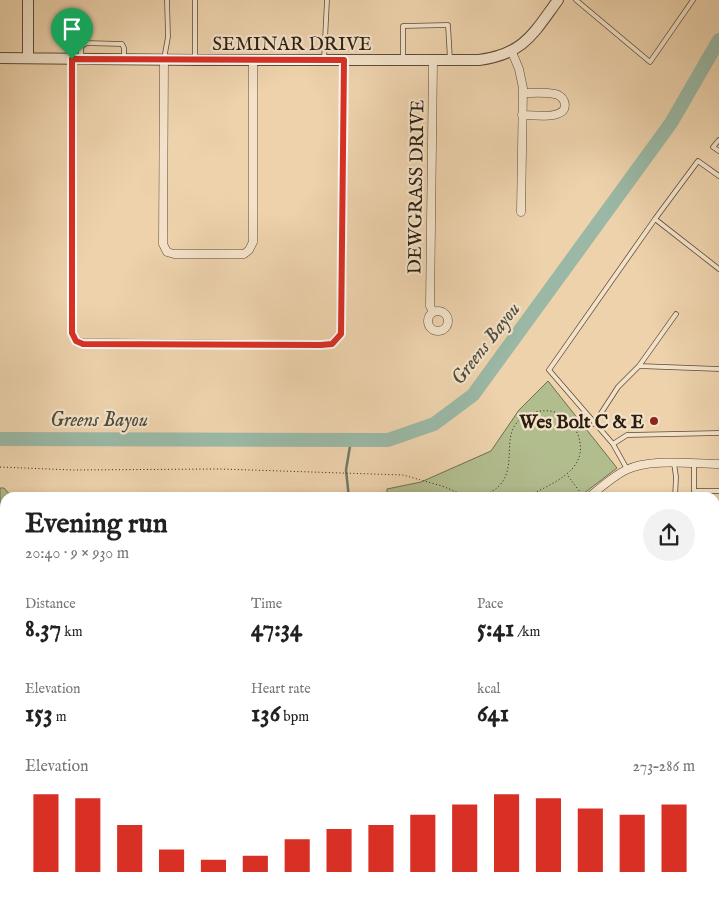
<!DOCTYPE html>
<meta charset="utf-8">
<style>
body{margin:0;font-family:"IM FELL English",serif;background:#f2f2f2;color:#222;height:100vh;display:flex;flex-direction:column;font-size:19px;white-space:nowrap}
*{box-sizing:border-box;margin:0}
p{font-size:16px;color:#767676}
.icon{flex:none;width:28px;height:28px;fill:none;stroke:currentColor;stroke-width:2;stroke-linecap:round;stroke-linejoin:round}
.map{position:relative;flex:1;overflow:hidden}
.side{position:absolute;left:0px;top:492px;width:720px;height:406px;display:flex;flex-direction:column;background:#fff;border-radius:15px 15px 0 0;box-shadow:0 2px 8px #0003}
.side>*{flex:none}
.pin{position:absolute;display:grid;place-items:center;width:42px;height:42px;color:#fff;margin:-51px -21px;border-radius:50% 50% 50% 0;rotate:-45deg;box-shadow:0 0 5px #0007}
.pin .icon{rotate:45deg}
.round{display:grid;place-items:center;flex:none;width:52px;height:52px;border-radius:26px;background:#f2f2f2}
.head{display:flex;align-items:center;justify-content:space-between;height:85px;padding:0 25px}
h1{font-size:28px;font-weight:700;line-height:38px}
.figures{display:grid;grid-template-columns:repeat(3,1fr);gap:8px;height:85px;padding:5px 25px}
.figures div{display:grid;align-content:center}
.figures b{font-size:25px;font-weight:700}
.figures small{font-size:14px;font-weight:400}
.figures p{font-size:14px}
.chart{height:140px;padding:10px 25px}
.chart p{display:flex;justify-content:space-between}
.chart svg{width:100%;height:90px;margin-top:5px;stroke:#d93025;stroke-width:6}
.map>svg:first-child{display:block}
.green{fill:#b2bd8e;stroke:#6e6e50}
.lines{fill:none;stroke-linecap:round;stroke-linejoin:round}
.stream{stroke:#6e7a6a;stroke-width:2.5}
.river{stroke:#9ab8a5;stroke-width:14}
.service-casing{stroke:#5c4b38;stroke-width:5.5}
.minor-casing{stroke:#5c4b38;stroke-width:9}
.tertiary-casing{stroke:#5c4b38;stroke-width:12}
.path{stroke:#2b1e11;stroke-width:1;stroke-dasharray:1 2.5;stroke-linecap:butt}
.service{stroke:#f3e2c9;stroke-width:4}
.minor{stroke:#f3e2c9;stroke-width:8}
.tertiary{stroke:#f3e2c9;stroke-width:10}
.route-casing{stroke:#fff;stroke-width:10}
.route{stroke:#d93025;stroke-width:6}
.poi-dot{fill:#8f2418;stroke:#f3e2c9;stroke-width:2}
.labels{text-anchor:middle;stroke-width:4.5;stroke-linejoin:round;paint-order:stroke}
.street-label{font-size:19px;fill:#2b1e11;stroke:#f3e2c9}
.poi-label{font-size:19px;font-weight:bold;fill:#2b1e11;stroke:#f3e2c9;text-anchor:end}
.water-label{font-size:20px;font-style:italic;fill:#4c4c3d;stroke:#f3e2c9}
</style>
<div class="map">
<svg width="719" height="898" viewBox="0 0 719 898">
<rect width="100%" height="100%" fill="#edd2ac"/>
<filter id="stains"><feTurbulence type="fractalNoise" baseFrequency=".004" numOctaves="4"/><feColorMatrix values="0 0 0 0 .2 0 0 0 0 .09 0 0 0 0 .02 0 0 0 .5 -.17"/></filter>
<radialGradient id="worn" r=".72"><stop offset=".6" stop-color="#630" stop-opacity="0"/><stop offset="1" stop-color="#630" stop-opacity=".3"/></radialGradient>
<path class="green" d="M548 381 617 468 579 497H387V489L421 482 491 451 519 410Z
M0 488H4L12 497 5 498V601H0Z"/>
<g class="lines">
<path class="stream" d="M349 498 346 470 351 440
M353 898V894"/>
<path class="river" d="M0 439 388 440 434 424 473 395 671 123 719 40"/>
<g class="service-casing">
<path id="service" d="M576 0 650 62 693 0
M81 57V47L86 43 122 44 124 48V58
M195 58V0
M403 58V26L448 25 450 60
M164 59 168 37 167 0
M324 60 327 0
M719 140 713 147 719 151
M655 219 719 269
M639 366 676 314
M594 424 618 387 639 366 719 369
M613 444 627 435 719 433
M674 463 676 477 675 498
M694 464V491H719
M627 469 613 444 549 370 655 219 698 161 719 176
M715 568H719
M715 651H719
M502 894V898
M564 894V898
M626 894V898
M7 898V894
M96 898 97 894
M192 898 196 894
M268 898V894
M314 898V894
M387 898V894
M455 898V894"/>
</g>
<g class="minor-casing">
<path id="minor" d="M512 52 519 69 523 88 521 212
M72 59V333L76 341 83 343 321 345 332 344 341 334 344 60
M164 59 163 244 167 252 174 254H244L249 250 253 242V59
M522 115C533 115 571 121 564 101 562 97 560 95 555 94 545 92 533 93 523 93
M428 321a10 10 0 1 1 20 0a10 10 0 1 1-20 0Z
M433 312 430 306 433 61
M588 498C600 488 612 477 626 470 650 458 692 464 719 464
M715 881H719
M474 894V898"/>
</g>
<g class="tertiary-casing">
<path id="tertiary" d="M0 58 195 60H479C524 54 533 34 558 0
M28 58V0
M0 674H5
M715 679H719"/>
</g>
<path class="path" d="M0 467 73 470 220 469 403 475 442 486 471 498
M568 476 580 492
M473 498C483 495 493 493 500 485 520 462 495 426 532 413 540 410 550 410 558 413 568 418 574 425 578 435 591 472 549 484 525 498"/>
<use href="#service" class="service"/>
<use href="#minor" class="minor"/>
<use href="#tertiary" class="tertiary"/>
</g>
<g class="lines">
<g class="route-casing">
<path id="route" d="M72 59 344 60 341 334 332 344 321 345 83 344 76 341 72 333Z"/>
</g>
<use href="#route" class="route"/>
</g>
<circle class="poi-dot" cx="654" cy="421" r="5"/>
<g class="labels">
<g class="street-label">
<text x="292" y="50">SEMINAR DRIVE</text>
<text transform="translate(415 187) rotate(-89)" y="7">DEWGRASS DRIVE</text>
</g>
<g class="poi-label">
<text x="644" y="428">Wes Bolt C &amp; E</text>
</g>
<g class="water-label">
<text transform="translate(485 343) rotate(-52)" y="7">Greens Bayou</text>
<text x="99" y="426">Greens Bayou</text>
</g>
</g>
<rect width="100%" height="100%" filter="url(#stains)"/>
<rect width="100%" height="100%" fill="url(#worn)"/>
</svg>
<div class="pin" style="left:72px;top:59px;background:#1e9e55"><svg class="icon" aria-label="arrive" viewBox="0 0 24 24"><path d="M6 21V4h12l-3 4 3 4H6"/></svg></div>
<section class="side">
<div class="head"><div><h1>Evening run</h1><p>20:40 · 9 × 930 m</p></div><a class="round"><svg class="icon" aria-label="share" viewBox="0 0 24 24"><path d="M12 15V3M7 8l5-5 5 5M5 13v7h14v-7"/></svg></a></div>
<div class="figures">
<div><p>Distance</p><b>8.37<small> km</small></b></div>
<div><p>Time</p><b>47:34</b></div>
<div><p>Pace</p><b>5:41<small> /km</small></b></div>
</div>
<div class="figures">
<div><p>Elevation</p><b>153<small> m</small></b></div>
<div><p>Heart rate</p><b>136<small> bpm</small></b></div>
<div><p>kcal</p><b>641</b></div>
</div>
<div class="chart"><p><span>Elevation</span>273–286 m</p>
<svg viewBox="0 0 160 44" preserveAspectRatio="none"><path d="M5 44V6M15 44V8M25 44V21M35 44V33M45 44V38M55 44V36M65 44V28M75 44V23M85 44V21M95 44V16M105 44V11M115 44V6M125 44V8M135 44V13M145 44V16M155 44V11"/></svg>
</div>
</section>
</div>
